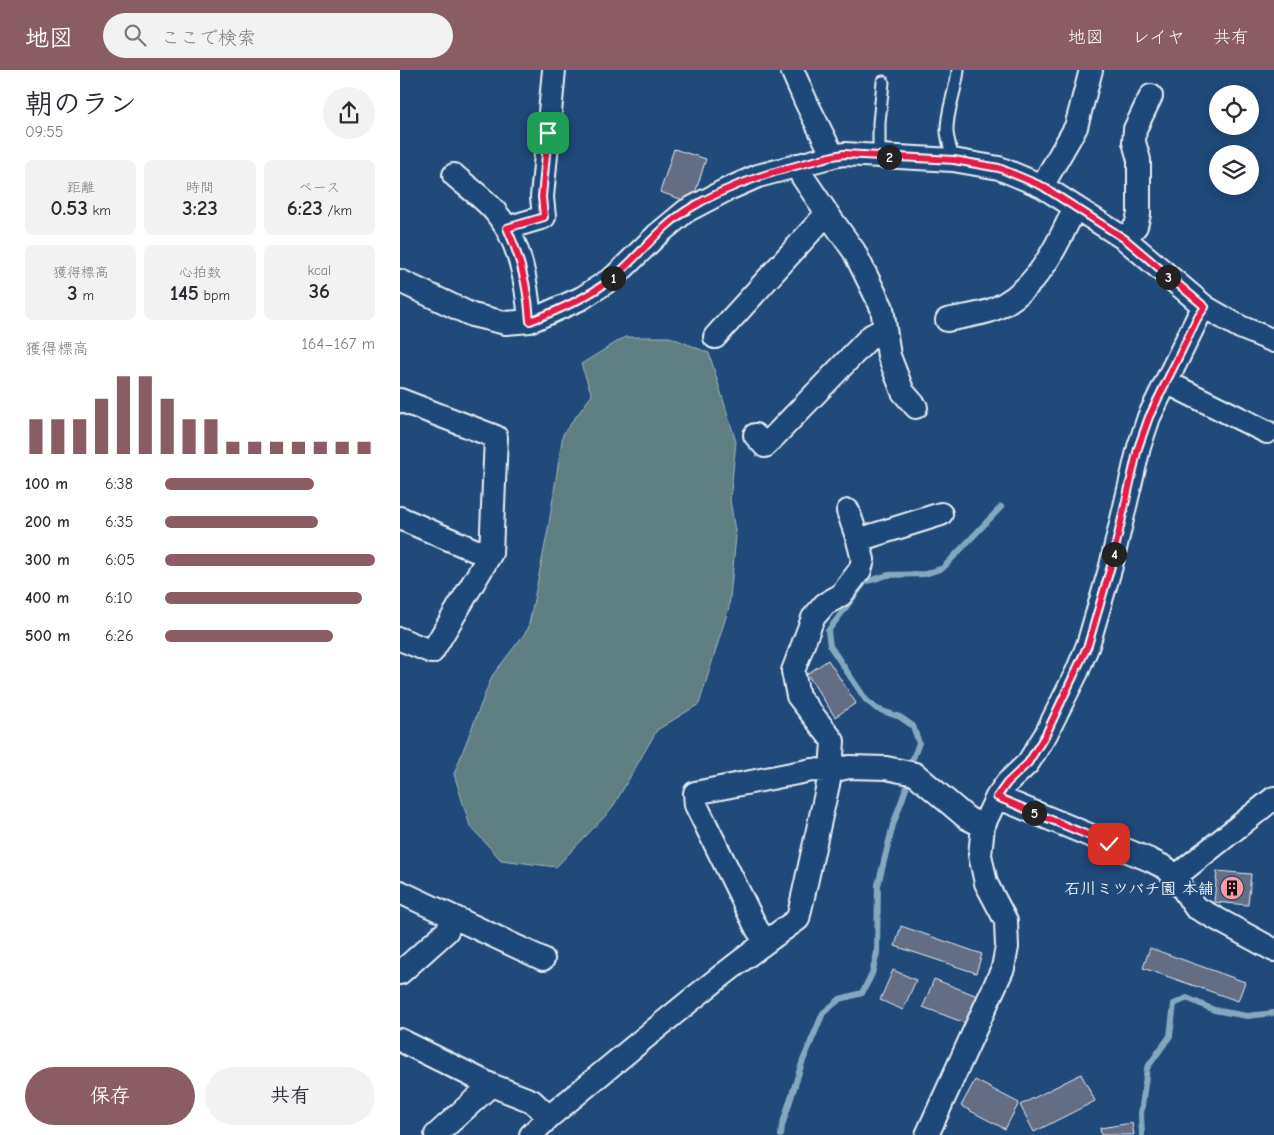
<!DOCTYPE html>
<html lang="ja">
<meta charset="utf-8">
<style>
body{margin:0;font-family:"Comic Neue","Klee One",sans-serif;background:#f2f2f3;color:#2b2b33;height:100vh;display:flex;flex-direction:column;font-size:19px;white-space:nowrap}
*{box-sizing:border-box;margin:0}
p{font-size:16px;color:#7c7c81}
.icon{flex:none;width:28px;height:28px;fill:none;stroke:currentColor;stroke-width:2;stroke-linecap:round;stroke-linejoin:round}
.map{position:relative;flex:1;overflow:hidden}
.side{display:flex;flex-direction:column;background:#fff;width:400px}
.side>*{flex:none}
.fabs{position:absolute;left:809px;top:15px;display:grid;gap:10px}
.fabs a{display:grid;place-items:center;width:50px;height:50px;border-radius:50%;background:#fff;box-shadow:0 2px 12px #0003;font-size:25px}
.pin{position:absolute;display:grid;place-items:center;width:42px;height:42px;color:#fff;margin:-21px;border-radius:10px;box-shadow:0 2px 8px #0006}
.km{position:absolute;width:25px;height:25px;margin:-12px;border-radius:50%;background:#222;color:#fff;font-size:14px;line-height:25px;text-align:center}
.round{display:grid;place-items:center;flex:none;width:52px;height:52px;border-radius:26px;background:#f2f2f3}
.head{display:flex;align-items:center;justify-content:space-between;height:85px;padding:0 25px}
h1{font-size:28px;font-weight:800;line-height:38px}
.stats{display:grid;grid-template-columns:repeat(3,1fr);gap:8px;height:85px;padding:5px 25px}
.stats div{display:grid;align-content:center;border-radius:8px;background:#f2f2f3;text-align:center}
.stats b{font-size:21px;font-weight:800}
.stats small{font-size:14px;font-weight:400}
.stats p{font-size:14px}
.chart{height:140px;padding:10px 25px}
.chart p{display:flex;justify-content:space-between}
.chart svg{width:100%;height:90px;margin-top:5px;stroke:#8a5d65;stroke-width:6}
.button{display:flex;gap:10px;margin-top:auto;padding:10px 25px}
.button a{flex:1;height:58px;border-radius:30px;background:#8a5d65;color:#fff;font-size:20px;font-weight:800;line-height:58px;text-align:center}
.button a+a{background:#f2f2f3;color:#2b2b33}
ul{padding:0 25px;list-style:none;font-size:16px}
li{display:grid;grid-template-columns:80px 60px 1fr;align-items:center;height:38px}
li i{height:12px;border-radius:6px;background:#8a5d65}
header{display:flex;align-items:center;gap:30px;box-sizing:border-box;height:70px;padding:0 25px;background:#8a5d65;color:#fff}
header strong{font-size:24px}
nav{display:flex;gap:28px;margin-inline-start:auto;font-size:18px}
.search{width:350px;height:45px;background:#f2f2f3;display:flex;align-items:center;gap:12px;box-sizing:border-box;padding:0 18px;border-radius:28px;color:#7c7c81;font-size:19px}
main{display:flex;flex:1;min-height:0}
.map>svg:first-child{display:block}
.green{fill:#5e7f83;stroke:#a3b8be}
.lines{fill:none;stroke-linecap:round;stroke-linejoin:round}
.stream{stroke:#83a8c0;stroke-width:6}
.building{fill:#646d84;stroke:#e8f1f8}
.lane-casing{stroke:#e8f1f8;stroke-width:15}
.street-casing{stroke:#e8f1f8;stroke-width:26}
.lane{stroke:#1f4a7a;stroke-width:11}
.street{stroke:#1f4a7a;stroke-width:22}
.route-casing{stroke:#fff;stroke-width:10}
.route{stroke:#e11d48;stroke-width:6}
.labels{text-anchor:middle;stroke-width:4;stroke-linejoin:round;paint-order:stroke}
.poi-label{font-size:16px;font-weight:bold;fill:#e8f1f8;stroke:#1f4a7a;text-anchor:end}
</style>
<header>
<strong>地図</strong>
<div class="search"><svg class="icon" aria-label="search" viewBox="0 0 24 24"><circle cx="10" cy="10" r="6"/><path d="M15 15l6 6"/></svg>ここで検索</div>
<nav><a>地図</a><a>レイヤ</a><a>共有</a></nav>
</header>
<main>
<section class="side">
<div class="head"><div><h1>朝のラン</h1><p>09:55</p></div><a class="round"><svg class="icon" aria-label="share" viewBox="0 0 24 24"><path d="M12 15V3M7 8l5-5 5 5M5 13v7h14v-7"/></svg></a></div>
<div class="stats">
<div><p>距離</p><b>0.53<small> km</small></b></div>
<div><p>時間</p><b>3:23</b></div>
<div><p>ペース</p><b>6:23<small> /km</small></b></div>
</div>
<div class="stats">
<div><p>獲得標高</p><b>3<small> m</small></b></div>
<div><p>心拍数</p><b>145<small> bpm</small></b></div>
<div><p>kcal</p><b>36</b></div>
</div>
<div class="chart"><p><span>獲得標高</span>164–167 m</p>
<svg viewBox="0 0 160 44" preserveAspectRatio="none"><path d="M5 44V27M15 44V27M25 44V27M35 44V17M45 44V6M55 44V6M65 44V17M75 44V27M85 44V27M95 44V38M105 44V38M115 44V38M125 44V38M135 44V38M145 44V38M155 44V38"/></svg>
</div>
<ul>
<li><b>100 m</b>6:38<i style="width:71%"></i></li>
<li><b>200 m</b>6:35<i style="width:73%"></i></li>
<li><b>300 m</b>6:05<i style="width:100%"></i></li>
<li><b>400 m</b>6:10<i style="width:94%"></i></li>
<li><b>500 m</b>6:26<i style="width:80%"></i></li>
</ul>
<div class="button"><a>保存</a><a>共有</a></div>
</section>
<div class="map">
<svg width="874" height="1065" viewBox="0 0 874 1065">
<rect width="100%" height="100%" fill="#1f4a7a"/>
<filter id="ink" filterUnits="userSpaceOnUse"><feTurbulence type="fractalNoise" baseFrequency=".02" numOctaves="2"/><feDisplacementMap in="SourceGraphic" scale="10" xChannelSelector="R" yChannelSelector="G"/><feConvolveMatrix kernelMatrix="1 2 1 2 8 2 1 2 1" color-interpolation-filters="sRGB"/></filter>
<g filter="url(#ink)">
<path class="green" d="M225 267H270L309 283 336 372 330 430 336 467 329 537 299 634 257 660 211 740 156 797 101 790 70 756 54 704 92 606 128 559 148 460 163 364 192 325 181 294Z"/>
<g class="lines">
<path class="stream" d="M512 691 519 673 513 656 500 647 477 639 466 630 430 576 428 561 465 512 488 505 525 504 543 498 601 437
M381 1065 382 1056 402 993 423 943 440 929 462 923 472 904 477 883 478 815 493 755 508 713
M742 1065 741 1044 747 998 770 966 774 934 787 928 814 940 847 946 874 943"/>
</g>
<path class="building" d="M274 79 306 89 292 133 260 122Z
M428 590 456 633 435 647 407 604Z
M817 801 851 804 848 835 814 832Z
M501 856 582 884 576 903 495 876Z
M750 878 845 912 838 931 743 898Z
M493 900 516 910 503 940 480 930Z
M534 909 580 927 570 955 523 937Z
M681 1004 695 1031 634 1062 620 1035Z
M575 1010 619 1033 605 1059 561 1036Z
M732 1053 734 1065H701L700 1058Z"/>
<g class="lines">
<g class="lane-casing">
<path id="lane" d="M479 87V53L483 12
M553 90C551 81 548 71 547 62 546 42 556 21 558 0"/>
</g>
<g class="street-casing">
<path id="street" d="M392 0 407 34 433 86
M397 95 402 106 429 146 454 181 482 238 489 286 503 322 516 337
M54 105C67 117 87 130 97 144 121 173 127 215 130 251
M642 116 676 57 691 0
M107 158 144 147 142 127 154 0
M725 169 736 156 739 144V90L734 72 735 59 751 26
M0 211 72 245 106 253 130 251 182 228 214 207 257 165 286 141 326 120 358 106 433 86 444 84 553 90 599 98 642 116 725 169 805 237 840 257 874 271
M547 250C561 247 578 245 592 240 635 223 657 177 675 137
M315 267 421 150 429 146
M766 312 867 362
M0 330 96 367 91 483 32 582 0 569
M355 365 365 376 471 266 484 259
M448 441 458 470 541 444
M0 448 74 480 91 483
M597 727 750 790 766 798 775 807 795 837 874 880
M775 807 874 728
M0 822 143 889
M366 872 357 859 296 735 295 723 412 700 431 701 433 671 398 626 393 601 413 548 425 534 441 525 460 500 463 490 458 470
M0 903 47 861 53 847
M0 970 91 1015 132 1031 149 1047
M36 1065 91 1015
M131 1065 149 1047C231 980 311 910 398 849L431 701 449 697 486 698 515 704 567 748 583 756
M527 1065 603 898 607 877 606 851 586 813 580 785 583 756 597 727 607 713 628 693 646 664 677 602 688 575 711 496 739 377 749 347 798 247 805 237"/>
</g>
<use href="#lane" class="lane"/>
<use href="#street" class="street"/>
</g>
</g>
<g class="lines" filter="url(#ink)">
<g class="route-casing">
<path id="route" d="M148 63 142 127 144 147 107 158C121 188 128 218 130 251 160 240 189 227 214 207 239 186 259 158 287 140 332 112 382 99 433 86L444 84 554 90 599 98 642 116 725 169 805 237 798 247 749 347 738 378 711 496 688 575 646 664 628 693 607 713 597 727 709 774"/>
</g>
<use href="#route" class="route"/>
</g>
<defs>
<g id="building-disc" transform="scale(1.25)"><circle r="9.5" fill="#ff9aa2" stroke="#1f4a7a"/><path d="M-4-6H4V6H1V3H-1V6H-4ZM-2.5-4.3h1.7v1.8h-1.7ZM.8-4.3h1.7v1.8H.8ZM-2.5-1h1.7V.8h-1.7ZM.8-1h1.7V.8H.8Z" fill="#111"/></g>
</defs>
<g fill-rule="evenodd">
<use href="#building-disc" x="832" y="818"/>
</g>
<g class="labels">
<g class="poi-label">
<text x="814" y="824">石川ミツバチ園 本舗</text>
</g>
</g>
</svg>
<div class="fabs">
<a><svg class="icon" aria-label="locate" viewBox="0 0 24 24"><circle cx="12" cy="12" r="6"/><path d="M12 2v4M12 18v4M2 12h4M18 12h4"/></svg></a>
<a><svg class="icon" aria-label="layers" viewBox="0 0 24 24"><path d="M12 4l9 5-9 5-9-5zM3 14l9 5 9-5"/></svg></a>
</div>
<div class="pin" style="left:148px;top:63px;background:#1e9e55"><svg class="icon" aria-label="arrive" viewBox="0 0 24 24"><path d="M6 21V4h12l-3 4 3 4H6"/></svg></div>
<div class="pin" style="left:709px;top:774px;background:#d93025"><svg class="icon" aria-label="check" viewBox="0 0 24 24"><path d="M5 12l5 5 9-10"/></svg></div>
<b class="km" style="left:213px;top:208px">1</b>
<b class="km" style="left:489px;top:87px">2</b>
<b class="km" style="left:768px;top:207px">3</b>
<b class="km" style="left:714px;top:484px">4</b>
<b class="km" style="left:634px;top:743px">5</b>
</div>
</main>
